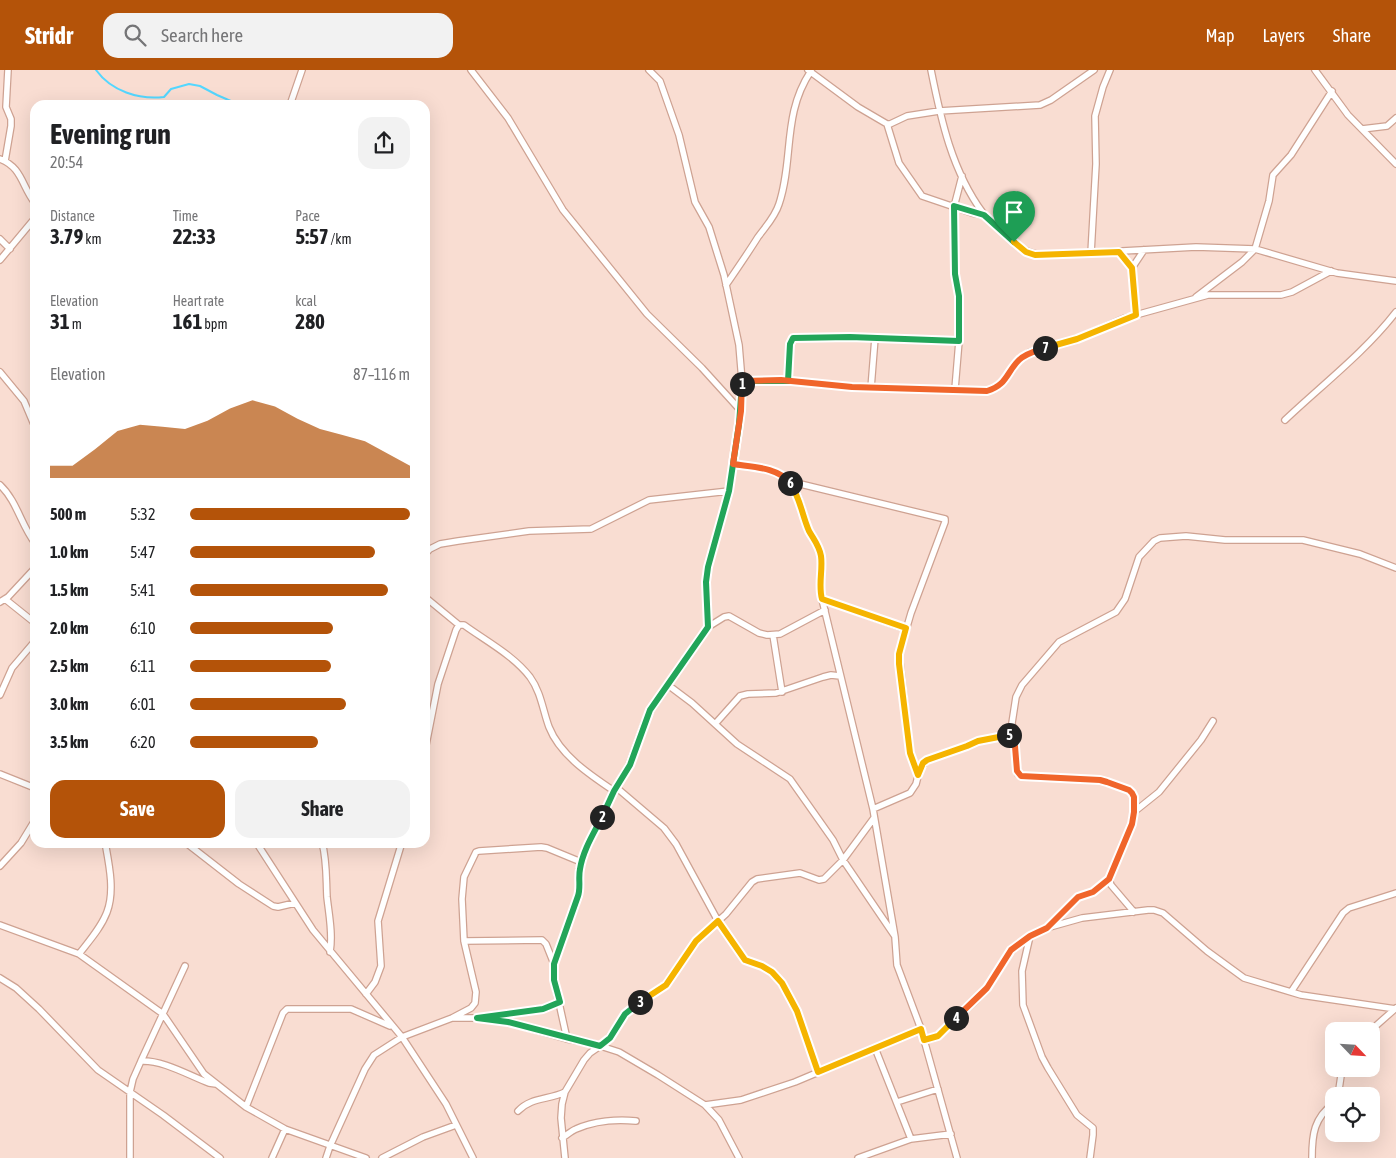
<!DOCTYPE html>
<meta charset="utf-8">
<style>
body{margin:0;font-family:"Asap Condensed",sans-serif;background:#f2f2f2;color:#202124;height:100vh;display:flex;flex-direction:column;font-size:19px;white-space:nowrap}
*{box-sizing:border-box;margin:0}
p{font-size:16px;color:#757577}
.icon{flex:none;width:28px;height:28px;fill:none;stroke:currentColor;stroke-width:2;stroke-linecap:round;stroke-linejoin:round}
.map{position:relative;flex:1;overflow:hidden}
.details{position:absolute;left:30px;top:30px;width:400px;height:748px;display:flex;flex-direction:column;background:#fff;border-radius:15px;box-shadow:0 5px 20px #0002}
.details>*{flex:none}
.needle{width:32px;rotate:115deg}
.tools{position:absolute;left:1325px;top:952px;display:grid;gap:10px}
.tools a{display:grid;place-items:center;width:55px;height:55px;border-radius:10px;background:#fff;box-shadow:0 5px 20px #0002;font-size:25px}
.pin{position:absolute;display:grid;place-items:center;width:42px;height:42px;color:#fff;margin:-51px -21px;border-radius:50% 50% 50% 0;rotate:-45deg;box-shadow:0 0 5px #0007}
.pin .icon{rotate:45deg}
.km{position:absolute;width:25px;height:25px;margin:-12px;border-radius:50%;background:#222;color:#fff;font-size:14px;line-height:25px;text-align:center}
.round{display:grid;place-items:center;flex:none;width:52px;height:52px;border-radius:15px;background:#f2f2f2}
.overview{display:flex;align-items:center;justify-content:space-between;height:85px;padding:0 20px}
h1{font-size:28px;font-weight:700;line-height:38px}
.stats{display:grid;grid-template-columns:repeat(3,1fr);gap:8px;height:85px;padding:5px 20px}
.stats div{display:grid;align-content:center}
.stats b{font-size:21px;font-weight:700}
.stats small{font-size:14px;font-weight:400}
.stats p{font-size:14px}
.chart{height:140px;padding:10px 20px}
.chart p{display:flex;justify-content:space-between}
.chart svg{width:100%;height:90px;margin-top:5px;fill:#b45309;opacity:.7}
.button{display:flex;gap:10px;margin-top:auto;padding:10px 20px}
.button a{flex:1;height:58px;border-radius:15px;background:#b45309;color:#fff;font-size:20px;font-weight:700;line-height:58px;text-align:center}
.button a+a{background:#f2f2f2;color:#202124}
ul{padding:0 20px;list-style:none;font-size:16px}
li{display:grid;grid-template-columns:80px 60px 1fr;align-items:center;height:38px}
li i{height:12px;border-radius:6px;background:#b45309}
header{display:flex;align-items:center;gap:30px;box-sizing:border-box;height:70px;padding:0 25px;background:#b45309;color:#fff}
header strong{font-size:24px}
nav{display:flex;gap:28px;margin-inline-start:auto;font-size:18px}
.search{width:350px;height:45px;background:#f2f2f2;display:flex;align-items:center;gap:12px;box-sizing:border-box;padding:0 18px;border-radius:15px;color:#757577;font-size:19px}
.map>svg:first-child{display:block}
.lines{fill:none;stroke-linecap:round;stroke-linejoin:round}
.stream{stroke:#54d7ff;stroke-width:2}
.minor-casing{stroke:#cea292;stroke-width:8}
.minor{stroke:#fff;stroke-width:5.5}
.split-1-casing{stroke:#fff;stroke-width:10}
.split-2-casing{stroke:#fff;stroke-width:10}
.split-3-casing{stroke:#fff;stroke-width:10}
.split-4-casing{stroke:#fff;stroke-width:10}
.split-5-casing{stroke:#fff;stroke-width:10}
.split-6-casing{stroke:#fff;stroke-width:10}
.split-7-casing{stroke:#fff;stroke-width:10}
.split-8-casing{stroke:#fff;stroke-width:10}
.split-1{stroke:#22a559;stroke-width:6}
.split-2{stroke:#22a559;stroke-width:6}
.split-3{stroke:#22a559;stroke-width:6}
.split-4{stroke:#f5b400;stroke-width:6}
.split-5{stroke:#f0652b;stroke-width:6}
.split-6{stroke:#f5b400;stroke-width:6}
.split-7{stroke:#f0652b;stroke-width:6}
.split-8{stroke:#f5b400;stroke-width:6}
</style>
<header>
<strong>Stridr</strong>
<div class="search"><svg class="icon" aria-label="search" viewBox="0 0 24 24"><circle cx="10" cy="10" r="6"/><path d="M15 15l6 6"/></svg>Search here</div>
<nav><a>Map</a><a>Layers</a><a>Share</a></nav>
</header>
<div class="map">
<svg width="1396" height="1088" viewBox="0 0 1396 1088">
<rect width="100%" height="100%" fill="#f9ddd2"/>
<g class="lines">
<path class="stream" d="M96 0C111 21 139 30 164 27L171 19 189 14 200 16 217 25 240 35"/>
<g class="minor-casing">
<path id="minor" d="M471 0 508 48 563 140 647 244 702 298 741 341
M649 0 660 11 679 65 695 132 709 157 724 205 739 275 742 311 741 341 729 421 708 497 706 512 708 557
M808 0 858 37 887 54H890L907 46 939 41 1040 35 1051 30 1094 0
M931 0C941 50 952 101 983 143 988 151 998 158 1005 164 1021 178 1026 185 1048 185L1196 177 1255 179 1337 203 1396 211
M1315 0 1348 45 1396 94
M290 35 302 0
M887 54 899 93 922 126 972 143 983 145
M1362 59 1387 56 1396 48
M0 89C22 97 22 117 35 133
M5 91 11 56V49L6 37 8 0
M0 169 10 179
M1119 182 1132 198 1136 245
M1091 183 1096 94 1095 46 1103 17 1110 0
M0 190 35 148
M1132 198 1144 180
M726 215C737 199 748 183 758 167 766 156 775 147 779 134 794 89 782 44 811 1
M1196 227 1242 192 1255 179 1269 131 1273 105 1291 85 1332 21
M0 302 24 331 35 357
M742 311 781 310 852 317 987 321 996 318 1004 311 1019 290 1030 282 1077 269 1125 248 1208 225H1281L1292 222 1331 201
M788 311 790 274 793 268 850 267 959 271
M871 318 875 268
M955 319 959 271V226L955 203 954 137 962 106
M1285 350C1322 315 1365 282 1396 242
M733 394C747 396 775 398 785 407 798 418 802 440 807 456 812 467 820 475 821 487 822 500 819 512 821 525L873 739 895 867 897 895 921 959 957 1088
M788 411 945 449V452L911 543 899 584 910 683 918 705
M0 415C17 431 21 455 35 473
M425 484 430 479 440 474 458 471 529 461 591 459 649 430 729 421
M425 527 459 555
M5 529 35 553
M822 529 906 559
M0 532 8 527 35 498
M773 565 782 622
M668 615 692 633 737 674 790 709 833 770 843 790 894 865
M0 625 12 598 35 571
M715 654 740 626 748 624 776 623 823 607 831 605 840 606
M425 680 438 614 456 560 459 555H464C486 571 513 585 530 607 541 622 543 641 549 657 560 685 590 705 614 721
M0 704 35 718
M617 718 664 758 676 774 718 851 745 890 762 896 772 902 782 913 797 941 818 1002
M873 739 910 723 916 714 920 698 927 690 967 676 978 671 1014 664
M1134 742 1159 722 1201 670 1213 651
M185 772 239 814 273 836 278 837 295 833
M256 772 313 860 402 967 446 1034 473 1088
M322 772C327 791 326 808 327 827 329 845 333 864 330 882
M0 796 21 773 35 750
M1134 842 1111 815 1109 809 1132 754 1134 737V727L1132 723 1129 720 1100 710 1021 706 1018 704 1012 653 1016 627 1022 615 1059 572 1116 542 1125 529 1139 487 1154 471 1160 468 1186 466 1225 470H1303L1360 484 1396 498
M0 855 79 884 163 944 204 1004 246 1037 285 1059 366 1088
M1049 857 1078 827 1093 822 1109 809
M1030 866 1022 901 1023 935 1042 987 1048 998 1077 1045 1093 1058V1065L1090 1088
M464 871 542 870 546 874 554 894
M79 884C89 871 101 858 107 842 115 821 109 794 105 772
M0 908 16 918 39 939 98 1000 163 1045 220 1088
M1291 922 1343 843 1349 838 1396 823
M366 924 375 912 381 896 378 851 402 772
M484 947 543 939 560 932
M452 948H477L508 952 567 969 591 973 619 982 658 1005 705 1035 741 1030 795 1012 921 959
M1370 961 1396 938
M567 969 554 910V894L578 826 580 819 579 800 585 782 614 721 629 695 645 652 651 640 708 557 724 547 729 546 759 563 767 565 780 564 825 540
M924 970 938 966 975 931 991 913 1011 881 1030 866 1050 857 1082 848 1148 840H1154L1163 843 1207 881 1244 908 1301 925 1396 939
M875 978 911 1069
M141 991 185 896
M1338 1026 1342 999
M897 1032 938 1019
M705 1035 719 1050 739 1088
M246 1037 283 943 287 939H351L390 956
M518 1041C531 1027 549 1030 565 1022
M562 1068C567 1065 571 1061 576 1059 594 1051 617 1049 636 1051
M130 1088V1022L133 1009 141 991C163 990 188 1005 209 1013L216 1014
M272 1088 285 1059
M326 1088 330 1076 365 999 374 985 402 967 452 948 471 938 475 933 476 922 464 871 462 829 464 807 476 782 479 781 541 777 547 778 581 792
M382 1088 423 1067 456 1055
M565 1088 561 1048 562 1034 565 1022 584 990 590 983 606 972 621 950 633 937 665 915 696 871 726 844 752 812 757 809 800 803 819 810 824 809 843 790 874 748
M858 1088 911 1069 951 1064
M1312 1088C1312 1064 1314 1048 1334 1033"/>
</g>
<use href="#minor" class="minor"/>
</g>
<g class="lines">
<g class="split-1-casing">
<path id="split-1" d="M742 314V311H788L790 274 793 268 850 267 959 271V226L955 204 954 136 984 145 1014 172"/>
</g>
<g class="split-2-casing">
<path id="split-2" d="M602 747 614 721 630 695 650 640 708 557 706 512 708 497 729 421 739 354 742 314"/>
</g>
<g class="split-3-casing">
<path id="split-3" d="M602 747C594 763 583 780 580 799 578 808 581 817 578 826L554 894V910L560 932 543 939 477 948 508 952 600 976 610 968 625 944 640 932"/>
</g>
<g class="split-4-casing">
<path id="split-4" d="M640 932 666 915 696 871 718 851 745 890 762 896 772 902 782 913 797 941 818 1002 921 959 924 970 938 966 956 948"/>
</g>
<g class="split-5-casing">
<path id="split-5" d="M956 948 987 918 1011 880 1030 866 1047 858 1078 827 1093 822 1109 809 1132 754 1134 742V727L1132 723 1129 720 1107 712 1100 710 1021 706 1017 701 1014 664 1009 665"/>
</g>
<g class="split-6-casing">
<path id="split-6" d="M790 413C800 427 802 445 809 461 814 470 819 475 821 486 823 500 818 515 822 529L906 558 899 584V594L910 683 918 705 923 693 927 690 967 676 978 671 1009 665"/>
</g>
<g class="split-7-casing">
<path id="split-7" d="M790 413C778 397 752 397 733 394L741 341 742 311 781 310 852 317 987 321C1007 315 1006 303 1019 290 1026 283 1036 281 1045 278"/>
</g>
<g class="split-8-casing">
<path id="split-8" d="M1014 172 1026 182 1035 185 1119 182 1132 198 1136 245 1077 269 1045 278"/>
</g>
<use href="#split-1" class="split-1"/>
<use href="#split-2" class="split-2"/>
<use href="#split-3" class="split-3"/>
<use href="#split-4" class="split-4"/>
<use href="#split-5" class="split-5"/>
<use href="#split-6" class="split-6"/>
<use href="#split-7" class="split-7"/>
<use href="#split-8" class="split-8"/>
</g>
</svg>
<div class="tools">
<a><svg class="needle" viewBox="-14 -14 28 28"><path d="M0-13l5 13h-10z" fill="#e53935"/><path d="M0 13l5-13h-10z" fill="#757577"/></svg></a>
<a><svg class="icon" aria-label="locate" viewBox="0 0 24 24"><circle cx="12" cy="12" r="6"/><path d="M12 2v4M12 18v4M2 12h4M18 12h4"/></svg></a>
</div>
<div class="pin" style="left:1014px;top:172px;background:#1e9e55"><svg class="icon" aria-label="arrive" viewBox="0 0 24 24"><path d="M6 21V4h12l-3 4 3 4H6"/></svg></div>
<b class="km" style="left:742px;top:314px">1</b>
<b class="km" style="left:602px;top:747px">2</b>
<b class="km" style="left:640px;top:932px">3</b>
<b class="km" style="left:956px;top:948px">4</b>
<b class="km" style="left:1009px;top:665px">5</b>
<b class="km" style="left:790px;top:413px">6</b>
<b class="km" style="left:1045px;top:278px">7</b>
<section class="details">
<div class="overview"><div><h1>Evening run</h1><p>20:54</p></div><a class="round"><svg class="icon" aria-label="share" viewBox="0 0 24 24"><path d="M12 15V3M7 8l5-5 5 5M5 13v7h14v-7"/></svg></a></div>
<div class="stats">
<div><p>Distance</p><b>3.79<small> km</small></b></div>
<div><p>Time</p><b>22:33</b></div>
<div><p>Pace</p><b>5:57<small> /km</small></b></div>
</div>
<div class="stats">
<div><p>Elevation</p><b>31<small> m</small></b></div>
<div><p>Heart rate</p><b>161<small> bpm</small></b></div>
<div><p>kcal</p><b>280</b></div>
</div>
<div class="chart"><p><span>Elevation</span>87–116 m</p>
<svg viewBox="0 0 160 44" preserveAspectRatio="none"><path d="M0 44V38L10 38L20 30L30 21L40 18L50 19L60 20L70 16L80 10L90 6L100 9L110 15L120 20L130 23L140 26L150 32L160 38V44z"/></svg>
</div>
<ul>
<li><b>500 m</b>5:32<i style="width:100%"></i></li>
<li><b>1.0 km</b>5:47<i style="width:84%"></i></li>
<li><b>1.5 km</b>5:41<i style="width:90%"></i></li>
<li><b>2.0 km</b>6:10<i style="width:65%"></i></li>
<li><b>2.5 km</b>6:11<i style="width:64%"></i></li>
<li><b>3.0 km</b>6:01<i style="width:71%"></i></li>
<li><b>3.5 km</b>6:20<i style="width:58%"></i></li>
</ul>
<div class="button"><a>Save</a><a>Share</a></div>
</section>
</div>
